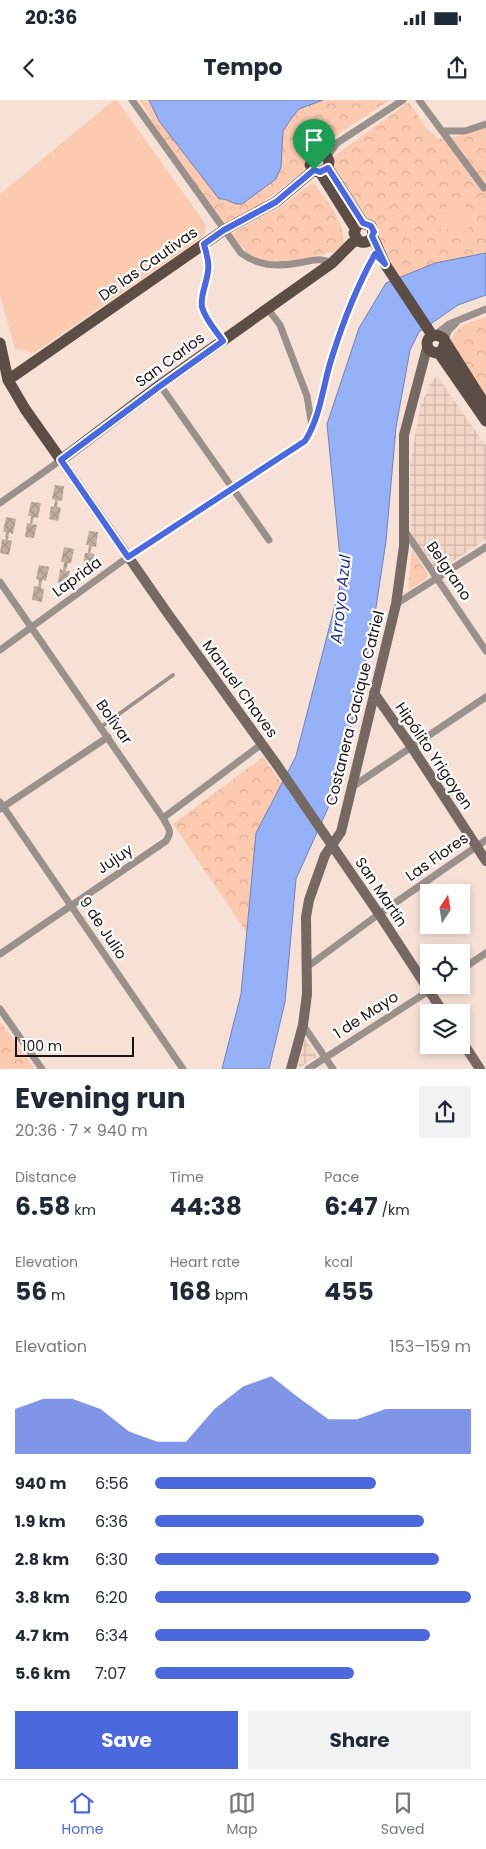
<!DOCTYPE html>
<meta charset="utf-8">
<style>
body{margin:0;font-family:Poppins,sans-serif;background:#f2f2f3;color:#1f2937;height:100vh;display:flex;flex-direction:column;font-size:19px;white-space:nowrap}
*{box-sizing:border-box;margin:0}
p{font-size:16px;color:#747a83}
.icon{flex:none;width:28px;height:28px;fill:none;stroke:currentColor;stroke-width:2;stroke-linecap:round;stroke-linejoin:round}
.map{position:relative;height:969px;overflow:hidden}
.details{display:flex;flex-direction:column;background:#fff;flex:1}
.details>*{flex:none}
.needle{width:32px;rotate:12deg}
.controls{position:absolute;left:420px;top:784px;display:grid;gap:10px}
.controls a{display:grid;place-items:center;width:50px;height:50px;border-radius:0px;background:#fff;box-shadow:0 2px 8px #0003;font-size:25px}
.scale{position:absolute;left:15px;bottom:12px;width:119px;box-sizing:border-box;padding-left:5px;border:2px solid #1d1512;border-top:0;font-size:14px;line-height:18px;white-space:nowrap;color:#1d1512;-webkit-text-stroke:4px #fff;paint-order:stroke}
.pin{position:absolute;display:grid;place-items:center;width:42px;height:42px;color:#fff;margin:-51px -21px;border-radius:50% 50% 50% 0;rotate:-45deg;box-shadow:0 0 5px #0007}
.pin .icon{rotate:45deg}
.round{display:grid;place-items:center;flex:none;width:52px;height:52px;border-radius:0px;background:#f2f2f3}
.overview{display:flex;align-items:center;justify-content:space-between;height:85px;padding:0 15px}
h1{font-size:28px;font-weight:700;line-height:38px}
.figures{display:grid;grid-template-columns:repeat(3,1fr);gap:8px;height:85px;padding:5px 15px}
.figures div{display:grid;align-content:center}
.figures b{font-size:25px;font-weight:700}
.figures small{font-size:14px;font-weight:400}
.figures p{font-size:14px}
.chart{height:140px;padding:10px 15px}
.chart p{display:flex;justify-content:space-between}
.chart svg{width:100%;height:90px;margin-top:5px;fill:#4b69dd;opacity:.7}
.button{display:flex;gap:10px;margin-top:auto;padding:10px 15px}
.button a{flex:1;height:58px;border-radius:0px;background:#4b69dd;color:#fff;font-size:20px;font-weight:700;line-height:58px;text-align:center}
.button a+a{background:#f2f2f3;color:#1f2937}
ul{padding:0 15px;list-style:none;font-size:16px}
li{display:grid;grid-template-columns:80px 60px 1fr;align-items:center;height:38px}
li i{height:12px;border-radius:6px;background:#4b69dd}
.status{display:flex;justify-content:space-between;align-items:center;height:35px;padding:0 25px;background:#fff;direction:ltr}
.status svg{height:14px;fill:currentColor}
header{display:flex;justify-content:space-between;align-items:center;height:65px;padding:0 15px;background:#fff;font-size:22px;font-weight:700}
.dock{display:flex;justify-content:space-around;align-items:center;height:70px;border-top:1px solid #e0e1e3;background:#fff;font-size:14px;color:#747a83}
.dock a{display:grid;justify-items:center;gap:2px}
.dock .active{color:#4b69dd}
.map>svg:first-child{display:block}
.industrial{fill:url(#industrial-grid)}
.park{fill:url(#park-crowns)}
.pitch{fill:#fccab0}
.water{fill:#97b1f9;stroke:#7282b4}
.building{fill:url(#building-cross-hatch)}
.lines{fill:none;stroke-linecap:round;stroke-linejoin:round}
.lane{stroke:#9a918d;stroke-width:4}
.street{stroke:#9a918d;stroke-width:7}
.secondary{stroke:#766963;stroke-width:10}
.primary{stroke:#5c4d46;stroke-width:11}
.route-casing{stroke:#fff;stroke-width:10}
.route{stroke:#4b69dd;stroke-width:6}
.labels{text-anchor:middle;stroke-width:4.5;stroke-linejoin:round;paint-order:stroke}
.street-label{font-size:15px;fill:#1d1512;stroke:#fff}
.water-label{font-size:16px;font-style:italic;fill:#233587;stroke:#fff}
</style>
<div class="status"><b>20:36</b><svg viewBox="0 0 49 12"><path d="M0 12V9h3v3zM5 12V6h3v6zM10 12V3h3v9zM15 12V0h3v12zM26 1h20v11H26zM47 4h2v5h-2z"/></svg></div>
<header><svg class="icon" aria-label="back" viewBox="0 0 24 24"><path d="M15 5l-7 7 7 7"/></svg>Tempo<svg class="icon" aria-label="share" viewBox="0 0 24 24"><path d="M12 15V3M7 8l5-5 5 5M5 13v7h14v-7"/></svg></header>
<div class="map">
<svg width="486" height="969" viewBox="0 0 486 969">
<defs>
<pattern id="industrial-grid" width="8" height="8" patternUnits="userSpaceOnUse" patternTransform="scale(1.25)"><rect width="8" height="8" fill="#f2d5c6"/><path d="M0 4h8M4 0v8" fill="none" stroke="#cfb6a9"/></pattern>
<pattern id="park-crowns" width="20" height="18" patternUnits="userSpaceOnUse" patternTransform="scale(1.25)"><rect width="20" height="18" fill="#fccab0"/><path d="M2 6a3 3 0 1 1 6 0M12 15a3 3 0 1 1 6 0" fill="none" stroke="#d8ad96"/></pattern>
<pattern id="building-cross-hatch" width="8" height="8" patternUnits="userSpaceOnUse" patternTransform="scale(1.25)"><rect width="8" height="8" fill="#c2ada3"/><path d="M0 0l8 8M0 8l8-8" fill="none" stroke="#a6948b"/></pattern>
</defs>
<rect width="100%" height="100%" fill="#f7e1d6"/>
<path class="industrial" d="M437 276 486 346V439L436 473 411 434 410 365 420 307 431 282Z
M305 938 317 957 298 968Z"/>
<path class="park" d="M140 0H390L320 46 315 48 309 44 300 52 304 57 305 70 264 102 224 125 153 23Z
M409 2 427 29 439 39 464 35 486 28V153L435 163 401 177 382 148 380 136 375 125 363 119 333 70 334 56Z
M313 83C328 100 343 120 344 143L334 152 287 162 266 163 253 159 231 134 280 107Z
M486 217V301L450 243C455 225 470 222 486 217Z
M412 448 428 475 426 479 408 491Z
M263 657 282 684 256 733 247 833 173 724Z
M0 921 35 969H0Z"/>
<path class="pitch" d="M114 0H117L206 125 204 136 34 253 15 249 0 195V94Z
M449 100 476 111 467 131 440 129 441 120Z"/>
<path class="water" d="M149 0H323L299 9 293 16 283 31 281 67 276 79 242 104C231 105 229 98 219 99L159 21Z
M486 153V195L458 205 419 232 410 250 396 327 386 441 372 534 337 688 296 779 285 902 269 969H222L241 894 256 733 296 656 342 478 327 324 359 228 386 183 435 163Z"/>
<path class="building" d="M55 385 64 386 62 401 58 400 57 407 61 408 58 421 49 419 51 406 54 407 55 400 52 399Z
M31 402 41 403 38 418 34 417 32 424 37 425 34 438 25 437 27 423 30 424 31 416H28Z
M6 417 16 419 13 434 9 433 8 440 12 441 9 455 0 453 2 439 5 440 6 432H3Z
M89 431 98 432 96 447 92 446 90 453 94 454 92 467 83 466 85 453H88L89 445H86Z
M64 447 74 449 71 463H68L66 471H70L67 484 58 483 60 469 63 470 64 462H61Z
M39 465 49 467 46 481 42 480 41 488 44 489 42 502 32 500 34 486 38 487 39 480 36 479Z"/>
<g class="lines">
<path class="lane" d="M101 627 173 575"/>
<path class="street" d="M132 0 241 153C258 166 277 167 298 163 312 161 318 157 332 163
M419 0 484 88
M443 31H465L486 24
M327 57 337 43 403 0
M204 144 209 170 202 197V205L204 212 223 241
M268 209 280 225 307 296 312 327
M435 235 449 224 486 209
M445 241 448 231 456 223
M160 285 269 440
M0 403 61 360
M405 431 486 551
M0 482 163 718C168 728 173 731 166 741L0 854
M396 504 486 447
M0 550 128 457 305 341C321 316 323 284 332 257 343 222 357 186 375 154
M352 687 486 597
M0 702 183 969
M0 709 108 637
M163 718 262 644
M307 867 379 814 486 740
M461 870 486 853
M0 909 42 969
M303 925 333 969
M308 969 438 885"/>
<path class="secondary" d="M61 360 166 511 277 665 379 814 443 912
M374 593 411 646 486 761
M461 940 480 969
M291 969 303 925 307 894 306 817 309 800 325 755 341 732 396 504 404 446V335L427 248"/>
<path class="primary" d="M328 68 320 72 314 70 310 65 313 56 318 53 327 57 329 61 328 68 363 123 371 126C376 137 369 145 358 141L354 133 357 125 363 123
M320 72 355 128
M373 137 385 164 432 235
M0 243 8 280 25 309 61 360 160 285 332 163 356 139
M445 243 442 251 436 253 430 251C422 241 432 230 443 238L486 306
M439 253 486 321
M8 280 224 130 276 102 314 70"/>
</g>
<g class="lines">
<g class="route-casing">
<path id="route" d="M328 68 363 123 371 126 374 132 372 136 385 164 375 154C357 186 343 222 332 257 323 284 321 316 305 341L128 457 61 360 160 286 223 241C216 231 205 219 202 207 200 195 207 183 208 171 210 162 206 153 204 144L224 130 276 102 314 70 320 72Z"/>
</g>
<use href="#route" class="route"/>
</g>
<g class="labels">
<g class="street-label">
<text transform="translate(148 164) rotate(-35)" y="5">De las Cautivas</text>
<text transform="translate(170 260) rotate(-36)" y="5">San Carlos</text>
<text transform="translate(449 471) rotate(56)" y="5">Belgrano</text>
<text transform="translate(77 477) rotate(-36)" y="5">Laprida</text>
<text transform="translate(240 589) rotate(54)" y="5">Manuel Chaves</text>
<text transform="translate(355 608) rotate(-76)" y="5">Costanera Cacique Catriel</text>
<text transform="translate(114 622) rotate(55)" y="5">Bolívar</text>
<text transform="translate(434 656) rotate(56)" y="5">Hipólito Yrigoyen</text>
<text transform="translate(437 757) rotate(-35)" y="5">Las Flores</text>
<text transform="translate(115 759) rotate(-34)" y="5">Jujuy</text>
<text transform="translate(381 792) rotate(56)" y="5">San Martín</text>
<text transform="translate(103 828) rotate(56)" y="5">9 de Julio</text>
<text transform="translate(366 915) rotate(-33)" y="5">1 de Mayo</text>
</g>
<g class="water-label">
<text transform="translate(340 499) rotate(-84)" y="6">Arroyo Azul</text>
</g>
</g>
</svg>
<div class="controls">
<a><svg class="needle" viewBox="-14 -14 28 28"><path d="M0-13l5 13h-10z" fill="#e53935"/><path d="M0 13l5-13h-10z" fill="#747a83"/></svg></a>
<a><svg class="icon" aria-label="locate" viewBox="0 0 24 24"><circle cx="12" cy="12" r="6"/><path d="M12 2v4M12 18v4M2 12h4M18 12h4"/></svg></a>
<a><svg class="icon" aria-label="layers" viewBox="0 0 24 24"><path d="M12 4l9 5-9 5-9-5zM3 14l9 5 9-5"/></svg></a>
</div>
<div class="scale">100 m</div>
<div class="pin" style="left:314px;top:70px;background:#1e9e55"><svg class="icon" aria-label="arrive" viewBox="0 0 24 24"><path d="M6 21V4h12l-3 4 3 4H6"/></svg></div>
</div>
<section class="details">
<div class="overview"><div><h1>Evening run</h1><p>20:36 · 7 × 940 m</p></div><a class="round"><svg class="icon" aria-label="share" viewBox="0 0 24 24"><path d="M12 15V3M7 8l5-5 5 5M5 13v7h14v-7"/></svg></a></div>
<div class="figures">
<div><p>Distance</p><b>6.58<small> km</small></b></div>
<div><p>Time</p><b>44:38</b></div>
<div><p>Pace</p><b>6:47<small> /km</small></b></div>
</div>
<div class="figures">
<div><p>Elevation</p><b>56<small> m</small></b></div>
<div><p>Heart rate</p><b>168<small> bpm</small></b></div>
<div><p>kcal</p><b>455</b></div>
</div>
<div class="chart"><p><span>Elevation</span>153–159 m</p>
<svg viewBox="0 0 160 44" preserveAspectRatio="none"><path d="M0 44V22L10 17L20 17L30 22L40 33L50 38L60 38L70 22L80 11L90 6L100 17L110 27L120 27L130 22L140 22L150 22L160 22V44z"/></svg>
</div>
<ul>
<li><b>940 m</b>6:56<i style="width:70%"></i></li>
<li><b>1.9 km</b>6:36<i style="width:85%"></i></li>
<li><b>2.8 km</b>6:30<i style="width:90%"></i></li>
<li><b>3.8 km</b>6:20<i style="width:100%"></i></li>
<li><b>4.7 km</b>6:34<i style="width:87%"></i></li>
<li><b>5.6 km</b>7:07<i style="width:63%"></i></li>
</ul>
<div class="button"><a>Save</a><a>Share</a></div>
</section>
<nav class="dock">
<a class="active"><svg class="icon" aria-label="home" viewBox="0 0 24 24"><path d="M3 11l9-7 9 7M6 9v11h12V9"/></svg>Home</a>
<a><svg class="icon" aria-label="map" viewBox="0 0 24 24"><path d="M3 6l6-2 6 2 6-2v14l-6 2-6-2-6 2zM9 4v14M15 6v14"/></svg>Map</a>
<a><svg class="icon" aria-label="saved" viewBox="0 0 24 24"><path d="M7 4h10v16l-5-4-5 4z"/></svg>Saved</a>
</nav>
